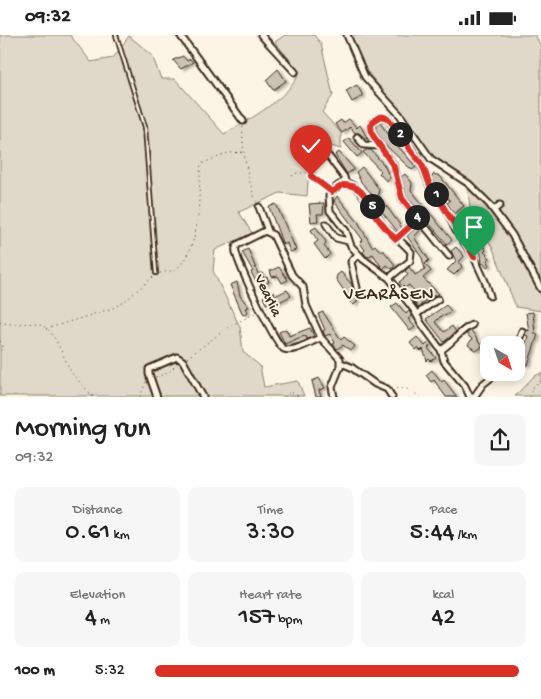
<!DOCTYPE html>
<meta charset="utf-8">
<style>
body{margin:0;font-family:"Gochi Hand",sans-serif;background:#f6f6f6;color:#222;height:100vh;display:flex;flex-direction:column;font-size:19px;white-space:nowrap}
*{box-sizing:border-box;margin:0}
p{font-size:16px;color:#767676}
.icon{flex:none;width:28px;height:28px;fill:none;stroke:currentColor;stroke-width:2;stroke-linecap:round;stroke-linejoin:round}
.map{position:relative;height:362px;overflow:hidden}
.drawer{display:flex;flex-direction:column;background:#fff;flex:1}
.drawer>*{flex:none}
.needle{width:32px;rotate:141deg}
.controls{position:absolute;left:480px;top:301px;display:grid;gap:10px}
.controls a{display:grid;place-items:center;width:45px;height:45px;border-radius:10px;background:#fff;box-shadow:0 2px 12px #0003;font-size:25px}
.pin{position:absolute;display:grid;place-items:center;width:42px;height:42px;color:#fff;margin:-51px -21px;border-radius:50% 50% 50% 0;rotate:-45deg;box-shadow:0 0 5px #0007}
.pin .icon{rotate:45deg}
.km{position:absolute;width:25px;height:25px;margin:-12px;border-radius:50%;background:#222;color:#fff;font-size:14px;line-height:25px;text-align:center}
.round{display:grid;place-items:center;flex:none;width:52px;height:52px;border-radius:10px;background:#f6f6f6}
.head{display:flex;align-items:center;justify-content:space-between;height:85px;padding:0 15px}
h1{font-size:28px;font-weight:600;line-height:38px}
.figures{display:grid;grid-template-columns:repeat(3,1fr);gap:8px;height:85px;padding:5px 15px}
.figures div{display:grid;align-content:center;border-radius:10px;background:#f6f6f6;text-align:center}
.figures b{font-size:25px;font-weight:600}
.figures small{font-size:14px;font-weight:400}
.figures p{font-size:14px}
ul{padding:0 15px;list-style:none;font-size:16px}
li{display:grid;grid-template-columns:80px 60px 1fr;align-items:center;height:38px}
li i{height:12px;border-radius:6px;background:#d93025}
.status{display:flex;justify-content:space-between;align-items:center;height:35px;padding:0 25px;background:#fff;direction:ltr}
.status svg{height:14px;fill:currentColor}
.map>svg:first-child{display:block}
.green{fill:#e0d8c8;stroke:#8e8173}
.building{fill:#ccc2b3;stroke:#3b2a1e;filter:url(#shadow)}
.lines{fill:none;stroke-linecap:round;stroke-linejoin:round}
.service-casing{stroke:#3b2a1e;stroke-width:6}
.minor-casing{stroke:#3b2a1e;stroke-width:9}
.path{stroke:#3b2a1e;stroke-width:1;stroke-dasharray:1 4;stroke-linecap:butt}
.service{stroke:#fcf5e5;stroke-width:2.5}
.minor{stroke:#fcf5e5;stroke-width:5}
.route-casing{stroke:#fff;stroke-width:10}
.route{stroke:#d93025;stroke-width:6}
.labels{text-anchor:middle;stroke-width:4;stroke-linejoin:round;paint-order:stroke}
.street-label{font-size:15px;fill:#3b2a1e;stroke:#fcf5e5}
.quarter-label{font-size:18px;letter-spacing:1px;fill:#3b2a1e;stroke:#fcf5e5}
</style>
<div class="status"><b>09:32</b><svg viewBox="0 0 49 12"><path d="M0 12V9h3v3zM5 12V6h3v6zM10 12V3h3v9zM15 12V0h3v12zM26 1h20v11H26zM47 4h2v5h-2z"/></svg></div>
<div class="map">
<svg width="541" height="362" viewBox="0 0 541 362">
<defs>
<filter id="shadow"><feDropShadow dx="3" dy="1.5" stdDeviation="1" flood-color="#0004"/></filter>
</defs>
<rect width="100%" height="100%" fill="#fcf5e5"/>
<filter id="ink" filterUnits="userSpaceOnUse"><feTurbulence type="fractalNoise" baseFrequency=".02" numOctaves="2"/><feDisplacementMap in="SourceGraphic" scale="10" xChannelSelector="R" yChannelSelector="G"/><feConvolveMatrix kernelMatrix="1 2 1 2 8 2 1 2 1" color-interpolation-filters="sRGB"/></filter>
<g filter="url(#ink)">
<path class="green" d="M0 0H70L91 27 113 23 129 1 152 20 161 44H175L224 99C249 85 289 63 300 37L275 7 285 0H314L321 9 333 60 322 77 341 98V114L307 104 295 110 316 139 308 146 307 161 280 158 239 177 252 198 215 215 213 236 240 292 243 317 260 331 264 352 298 346 304 361H0Z
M350 0H535L541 11V276L516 272 493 214 470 172 468 156 456 137 431 119 364 32Z
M541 337V361H515L534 341 540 339Z"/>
<path class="building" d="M183 21 187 26 190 24 193 27 181 34 173 25Z
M278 34 286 46 273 55 266 45Z
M357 50 363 61 352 67 346 56Z
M349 84 357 93 360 90 369 106 359 98H355L350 92 342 98 335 89 341 85 343 88Z
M380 88 392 104 395 102 400 106 396 109 416 132 412 135 383 108 376 96V91Z
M349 103 362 118 357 122 344 107Z
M312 110 317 115 322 111 329 116 318 125 309 117 308 113Z
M366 115H371L384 130 390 143 386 146 379 138 381 136 363 117Z
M339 117 354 134 347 139 335 120Z
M362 132 379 154 378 159 402 193 398 197 382 177 380 168 361 147 356 137Z
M405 139 412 148 411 155 452 205 447 209 406 161 401 142Z
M434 139 440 141 464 171 454 179 447 168 450 166 433 146 431 142Z
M337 161 358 187 372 212 375 210 380 216H384L395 230 392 234 387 230 383 234 373 219 367 222 363 217 365 215 360 208 363 205 334 166Z
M324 168 323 179H317L318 186 311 187 309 169Z
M276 169 296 215 290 217 287 208 283 210 269 172Z
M460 181 467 187 486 215 484 217 490 223 487 225 490 230 487 232 484 228 482 229 481 219 457 184Z
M418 190 421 194 414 202 429 225 425 229 431 236 423 243 439 259 434 261 430 260 418 273 410 261 415 257 409 250 405 253 399 247 408 240 405 236 409 232 415 240 425 234 422 223 407 201Z
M316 192 326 207 324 211 330 219 325 224 314 209 318 206 311 195Z
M456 212 464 221 459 227 462 232 454 240 447 235 456 226 451 216Z
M248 214 258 239 262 238 264 244 267 242 269 247 263 250 260 245 256 247 251 237 253 236 242 217Z
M279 232 288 245 282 248 278 241 272 242 270 236Z
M341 237 352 250 353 254 351 256 358 265 354 270 348 265 349 263 336 244 337 240Z
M237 247 240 261 249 272 246 273 248 277 243 280 230 250Z
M287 255 291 261 273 270 271 267 266 269 263 262 274 257 275 261Z
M397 268 406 279 409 276 412 281 408 284 415 292 410 296 391 272Z
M446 270 451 276 445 281 442 280 435 287 444 297 452 291 456 297 444 307 426 284Z
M323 277 341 305 344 302 355 311 351 316 343 310 337 314 333 309 335 308 330 299 325 301 323 296 325 295 318 279Z
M533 277 535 299H538L528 330 520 328 523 318 519 317 522 311 525 312 528 301 525 300 526 295 529 296 526 278Z
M310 293 314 301 307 304 306 301 301 302 285 309 279 297 286 294 289 301Z
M471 295 482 312 476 316 468 310 472 304 466 299Z
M417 302 425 311 428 308 430 311 428 313 436 323 431 326 429 324 427 326 423 314 421 316 418 313 416 315 410 308Z
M432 335 442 347 444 345 457 362H446L434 345 431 347 426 340Z
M319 343 325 353 319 355 321 362H316L312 346Z"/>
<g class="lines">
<g class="service-casing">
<path id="service" d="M116 0 145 92 156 238"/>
</g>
<g class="minor-casing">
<path id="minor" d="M180 0 243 86
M261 0 295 37
M347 0 365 42 400 80 431 124 469 149 489 169 512 200 541 254
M357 102 364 110 379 111
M409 103 407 108 421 128 430 151 446 174 455 194 474 222 485 246 490 261
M407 104 401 101 387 83H379L372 88V99L394 131 402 163 449 221
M329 122 344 142 346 150
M259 172 268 196
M494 175 500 170
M326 189 336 203 348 206
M396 204 418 184
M389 243 410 226 411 217C403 207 392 200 383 190 372 176 351 125 329 161L330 176 346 196 351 211 363 224 389 243 414 275 421 288 441 315 444 326 465 351 470 362
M357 253 351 227 358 219
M417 279 438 264
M321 303C311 306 294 318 284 314 276 311 238 229 236 217 235 213 236 213 237 210L265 196 273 200 292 240 303 252 306 270 321 303 340 324V332L332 352 334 362
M516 314 522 296
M441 315C453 308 460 295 472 290
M341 328 351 332 375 349 387 354 392 362
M157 362 149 339V334L177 322 183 326 203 362
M474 362 483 349 497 338"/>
</g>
<path class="path" d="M243 92C241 112 249 150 257 169
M292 141 297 138H308L329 155
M160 238 176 235C204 206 197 165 201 129L228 118 246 117
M0 287C14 292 29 285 43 291 57 298 65 329 74 341 80 348 87 354 93 362
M46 294 113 273 124 267 153 242
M0 306 3 313 0 316
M187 323 230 291 256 278
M156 342 168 338 177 329
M392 354 405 353 421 362
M140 362 146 347
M284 362 290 357 301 362
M530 362 534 350 541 346"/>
<use href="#service" class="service"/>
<use href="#minor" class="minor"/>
</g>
</g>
<g class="lines" filter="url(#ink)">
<g class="route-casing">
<path id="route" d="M311 141 332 157 343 150C363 149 367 166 375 180 381 188 388 197 396 204L418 184 402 163 394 132 372 99 371 90C387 66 395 100 407 104 406 114 417 121 422 130 426 137 427 145 431 152 445 175 461 198 474 222"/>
</g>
<use href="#route" class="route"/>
</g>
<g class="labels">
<g class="street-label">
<text transform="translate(269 260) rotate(65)" y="5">Vearlia</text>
</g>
<g class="quarter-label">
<text x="389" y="264">VEARÅSEN</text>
</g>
</g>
</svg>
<div class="controls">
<a><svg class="needle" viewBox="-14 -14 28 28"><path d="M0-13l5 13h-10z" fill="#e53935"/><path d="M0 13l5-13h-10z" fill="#767676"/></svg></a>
</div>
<div class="pin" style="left:474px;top:222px;background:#1e9e55"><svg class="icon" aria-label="arrive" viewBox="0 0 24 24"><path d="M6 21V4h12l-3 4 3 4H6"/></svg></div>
<div class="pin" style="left:311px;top:141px;background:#d93025"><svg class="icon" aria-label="check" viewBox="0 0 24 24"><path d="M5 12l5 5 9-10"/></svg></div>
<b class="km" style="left:436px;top:159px">1</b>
<b class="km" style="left:400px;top:99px">2</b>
<b class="km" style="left:417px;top:182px">4</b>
<b class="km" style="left:372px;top:171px">5</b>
</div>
<section class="drawer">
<div class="head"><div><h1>Morning run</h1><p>09:32</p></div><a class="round"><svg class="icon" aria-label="share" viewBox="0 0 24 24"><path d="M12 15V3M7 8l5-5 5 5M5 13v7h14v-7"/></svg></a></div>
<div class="figures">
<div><p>Distance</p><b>0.61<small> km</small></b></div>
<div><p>Time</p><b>3:30</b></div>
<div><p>Pace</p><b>5:44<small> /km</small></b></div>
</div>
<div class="figures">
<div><p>Elevation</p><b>4<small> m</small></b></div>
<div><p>Heart rate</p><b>157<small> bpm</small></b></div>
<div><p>kcal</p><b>42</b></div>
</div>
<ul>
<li><b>100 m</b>5:32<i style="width:98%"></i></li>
</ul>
</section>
